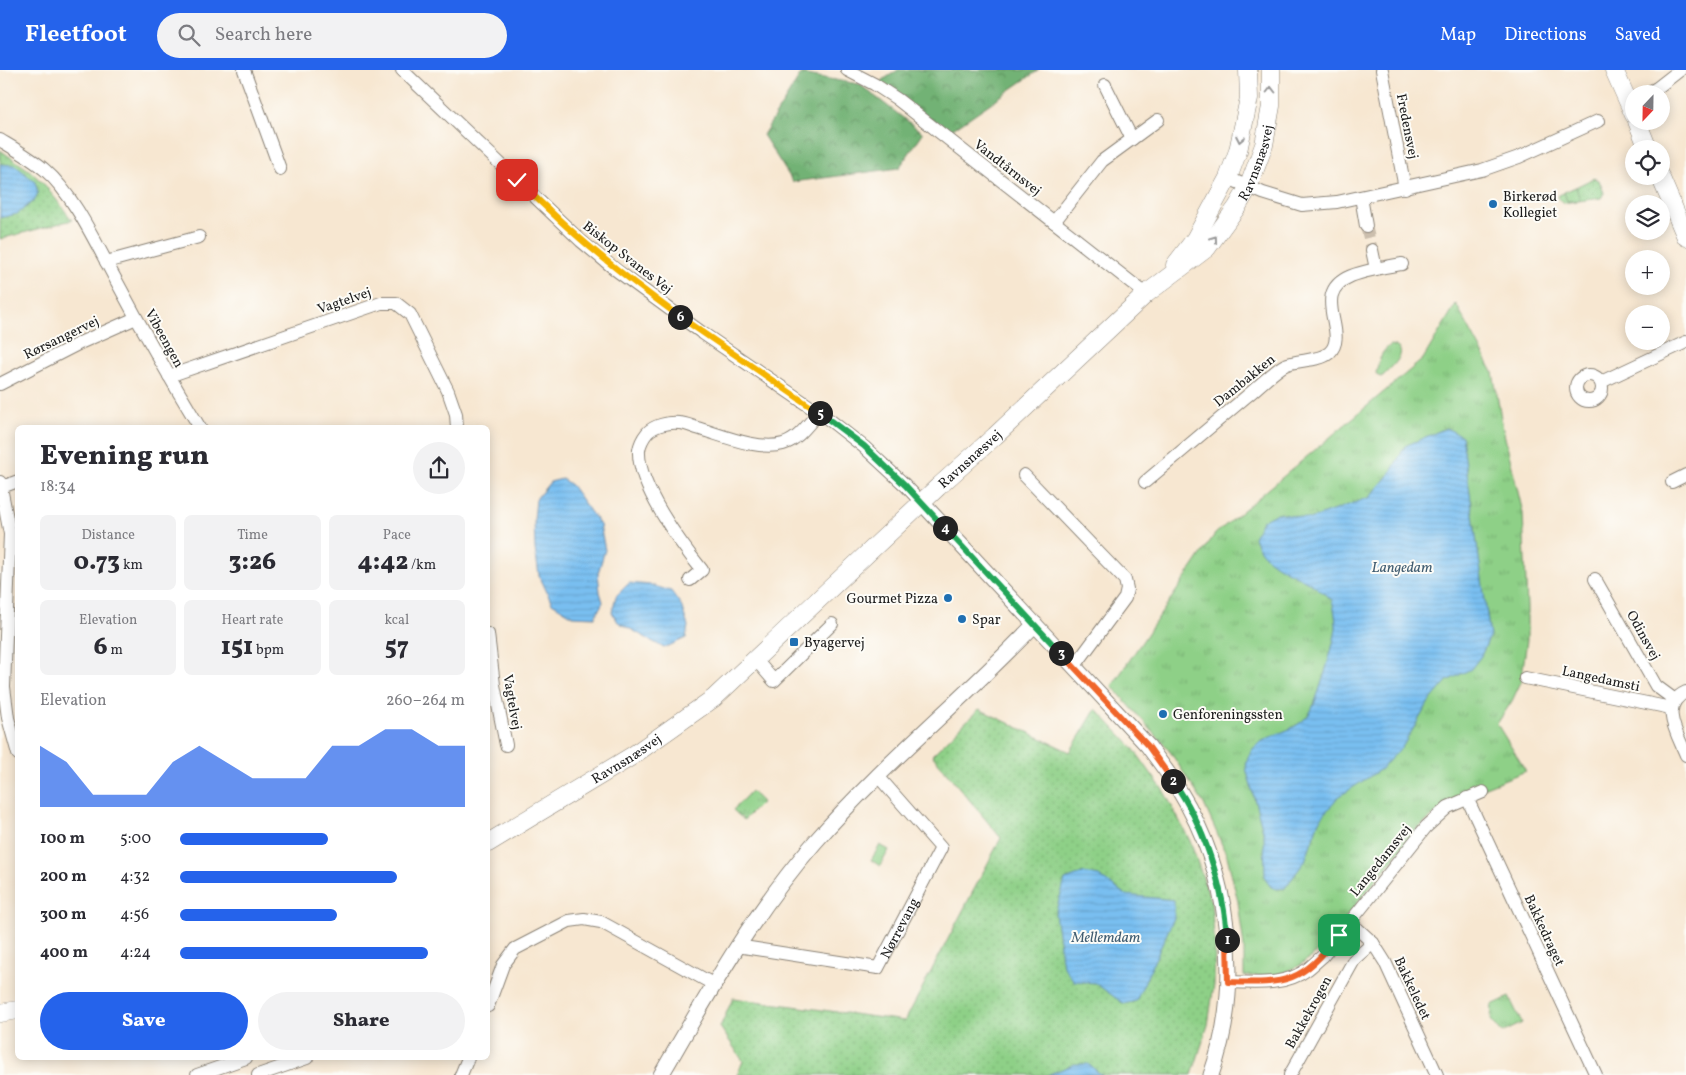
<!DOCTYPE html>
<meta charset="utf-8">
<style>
body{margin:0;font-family:Vollkorn,serif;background:#f2f2f3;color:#2b2b33;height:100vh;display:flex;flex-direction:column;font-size:19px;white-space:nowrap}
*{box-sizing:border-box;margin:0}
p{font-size:16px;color:#7c7c81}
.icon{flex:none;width:28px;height:28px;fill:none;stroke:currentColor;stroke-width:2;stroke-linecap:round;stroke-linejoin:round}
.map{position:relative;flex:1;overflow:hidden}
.panel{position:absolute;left:15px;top:355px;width:475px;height:635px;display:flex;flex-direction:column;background:#fff;border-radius:8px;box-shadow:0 2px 12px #0003}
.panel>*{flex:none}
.needle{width:32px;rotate:202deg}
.tools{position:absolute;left:1625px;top:15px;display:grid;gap:10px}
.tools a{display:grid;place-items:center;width:45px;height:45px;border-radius:50%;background:#fff;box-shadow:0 2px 12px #0003;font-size:25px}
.pin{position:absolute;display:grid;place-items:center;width:42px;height:42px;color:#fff;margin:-21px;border-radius:10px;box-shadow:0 2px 8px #0006}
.km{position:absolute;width:25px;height:25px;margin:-12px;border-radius:50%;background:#222;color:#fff;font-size:14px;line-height:25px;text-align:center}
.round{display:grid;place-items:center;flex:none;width:52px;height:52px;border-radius:26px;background:#f2f2f3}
.summary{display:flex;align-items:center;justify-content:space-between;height:85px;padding:0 25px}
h1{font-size:28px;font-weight:800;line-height:38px}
.figures{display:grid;grid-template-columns:repeat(3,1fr);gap:8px;height:85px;padding:5px 25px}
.figures div{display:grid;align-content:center;border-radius:8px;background:#f2f2f3;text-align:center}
.figures b{font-size:25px;font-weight:800}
.figures small{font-size:14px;font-weight:400}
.figures p{font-size:14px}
.chart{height:140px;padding:10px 25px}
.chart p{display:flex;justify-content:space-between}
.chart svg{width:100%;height:90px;margin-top:5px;fill:#2563eb;opacity:.7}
.cta{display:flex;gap:10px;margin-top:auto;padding:10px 25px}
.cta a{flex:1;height:58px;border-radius:30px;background:#2563eb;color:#fff;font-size:20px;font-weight:800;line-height:58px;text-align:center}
.cta a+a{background:#f2f2f3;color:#2b2b33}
ul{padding:0 25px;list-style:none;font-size:16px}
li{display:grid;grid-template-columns:80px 60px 1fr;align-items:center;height:38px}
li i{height:12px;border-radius:6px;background:#2563eb}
header{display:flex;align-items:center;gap:30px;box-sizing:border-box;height:70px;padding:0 25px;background:#2563eb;color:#fff}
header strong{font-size:24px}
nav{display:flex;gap:28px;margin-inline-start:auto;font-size:18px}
.search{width:350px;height:45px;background:#f2f2f3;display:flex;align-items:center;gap:12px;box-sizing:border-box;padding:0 18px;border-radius:28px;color:#7c7c81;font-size:19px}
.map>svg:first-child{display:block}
.grass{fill:url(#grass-dots);stroke:#557652}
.forest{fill:url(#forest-crowns);stroke:#476748}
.park{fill:url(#park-tufts);stroke:#557652}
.garden{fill:#8ed087;stroke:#557652}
.water{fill:url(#water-rules);stroke:#4a6e86}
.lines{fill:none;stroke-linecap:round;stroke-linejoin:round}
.minor-tunnel{stroke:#cbbead;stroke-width:12;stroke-dasharray:12 6;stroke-linecap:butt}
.minor-casing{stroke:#8a8276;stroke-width:14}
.tertiary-casing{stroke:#8a8276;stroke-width:17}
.secondary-casing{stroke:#8a8276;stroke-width:19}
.minor{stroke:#fff;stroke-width:12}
.tertiary{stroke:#fff;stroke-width:15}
.secondary{stroke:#fff;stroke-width:18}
.oneway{stroke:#999}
.split-1-casing{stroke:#fff;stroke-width:10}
.split-2-casing{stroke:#fff;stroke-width:10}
.split-3-casing{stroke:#fff;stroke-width:10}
.split-4-casing{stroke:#fff;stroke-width:10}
.split-5-casing{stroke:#fff;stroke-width:10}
.split-6-casing{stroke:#fff;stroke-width:10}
.split-7-casing{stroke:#fff;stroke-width:10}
.split-8-casing{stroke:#fff;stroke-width:10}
.split-1{stroke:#f0652b;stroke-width:6}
.split-2{stroke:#22a559;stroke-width:6}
.split-3{stroke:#f0652b;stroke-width:6}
.split-4{stroke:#22a559;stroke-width:6}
.split-5{stroke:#22a559;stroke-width:6}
.split-6{stroke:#f5b400;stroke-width:6}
.split-7{stroke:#f5b400;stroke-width:6}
.split-8{stroke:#f5b400;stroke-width:6}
.poi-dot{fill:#1f6fb2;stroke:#fdfcf7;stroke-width:2}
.labels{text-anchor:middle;stroke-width:4;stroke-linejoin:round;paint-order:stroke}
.street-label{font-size:14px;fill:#1c1c1c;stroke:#fdfcf7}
.poi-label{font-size:14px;fill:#1c1c1c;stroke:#fdfcf7;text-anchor:start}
.water-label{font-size:15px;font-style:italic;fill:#415d71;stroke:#fdfcf7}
</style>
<header>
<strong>Fleetfoot</strong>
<div class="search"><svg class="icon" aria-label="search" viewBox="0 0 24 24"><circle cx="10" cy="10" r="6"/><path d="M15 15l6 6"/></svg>Search here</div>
<nav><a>Map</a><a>Directions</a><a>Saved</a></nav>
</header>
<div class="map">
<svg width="1686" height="1005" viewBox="0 0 1686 1005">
<defs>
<pattern id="grass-dots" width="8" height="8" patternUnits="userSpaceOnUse" patternTransform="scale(1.25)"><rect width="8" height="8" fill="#8ed087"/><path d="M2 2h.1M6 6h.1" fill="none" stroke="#7ab274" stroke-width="1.8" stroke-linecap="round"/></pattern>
<pattern id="forest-crowns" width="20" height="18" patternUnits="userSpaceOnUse" patternTransform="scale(1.25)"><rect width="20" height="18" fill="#72b274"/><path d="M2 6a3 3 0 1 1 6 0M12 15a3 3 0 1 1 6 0" fill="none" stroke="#5d905e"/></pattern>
<pattern id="park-tufts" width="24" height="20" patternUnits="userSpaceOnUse" patternTransform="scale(1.25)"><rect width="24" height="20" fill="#8ed087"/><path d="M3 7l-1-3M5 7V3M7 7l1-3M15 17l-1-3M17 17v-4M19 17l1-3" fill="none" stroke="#7ab274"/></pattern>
<pattern id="water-rules" width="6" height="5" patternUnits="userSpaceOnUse" patternTransform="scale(1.25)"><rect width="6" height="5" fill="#79bff1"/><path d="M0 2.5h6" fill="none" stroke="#68a4ce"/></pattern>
</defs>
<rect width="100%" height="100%" fill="#fdfcf7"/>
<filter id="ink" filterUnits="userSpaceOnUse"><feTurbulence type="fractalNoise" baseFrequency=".02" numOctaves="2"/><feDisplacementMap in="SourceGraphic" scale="10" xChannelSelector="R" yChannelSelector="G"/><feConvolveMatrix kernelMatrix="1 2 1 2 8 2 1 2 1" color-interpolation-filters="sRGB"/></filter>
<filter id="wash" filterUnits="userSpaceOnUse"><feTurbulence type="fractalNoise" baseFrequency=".0096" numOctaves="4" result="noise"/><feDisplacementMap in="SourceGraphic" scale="20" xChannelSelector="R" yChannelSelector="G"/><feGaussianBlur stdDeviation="1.12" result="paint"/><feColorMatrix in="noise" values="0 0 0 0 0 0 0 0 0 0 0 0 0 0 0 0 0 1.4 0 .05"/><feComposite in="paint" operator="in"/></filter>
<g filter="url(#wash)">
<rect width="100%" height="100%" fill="#f7e7d1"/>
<path class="grass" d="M0 80 29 100 45 115 72 150 0 169Z
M1594 108 1599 110 1604 123 1601 128 1563 133 1558 128 1559 125Z
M979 639 1070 682 1096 639 1133 678 1165 723 1190 771 1211 831 1215 876 1214 915 1208 955 1192 1005H737L743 991 720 957 733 928 905 951 1001 768 932 685Z"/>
<path class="forest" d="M898 0H1039L947 63 881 11Z
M801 4 859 14 923 63 899 98 793 112 763 65Z"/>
<path class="park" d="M1576 117 1580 130 1567 131 1564 122Z
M1456 234 1493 302 1503 359 1523 443 1527 537V570L1521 612 1512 631 1497 654 1526 701 1455 729 1418 758 1318 882 1297 897 1274 906H1244V877L1238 832 1227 786 1204 734 1169 680 1112 616 1215 464 1423 289Z
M1391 275C1413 280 1391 297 1384 305L1381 307 1378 306 1376 303C1379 292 1380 281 1391 275Z
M751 721 762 732 744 750 733 740Z
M1509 927 1522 953 1502 963 1491 950 1492 935Z"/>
<path class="garden" d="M880 775 889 780 880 796 871 790Z"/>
<path class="water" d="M0 94 15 95 35 112 38 122 35 130 17 144 0 148Z
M1446 358 1462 366 1490 566 1481 586 1471 599 1447 611 1429 632 1403 676 1381 699 1337 728 1319 751 1305 791 1285 818 1277 819 1271 817 1265 809 1264 765 1246 698C1248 661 1291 669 1309 644 1316 636 1336 568 1336 557 1336 548 1334 539 1332 530 1325 525 1318 518 1310 513 1289 501 1261 493 1254 467L1262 451 1277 443 1310 449 1370 427 1391 402 1405 376Z
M562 409 571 415 600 455 605 480 598 503 600 522 603 532 595 547 573 546 552 533 539 505 535 479 534 450 536 429 550 412Z
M629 513 651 515 671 521 681 535 688 556 686 568 664 578 618 552 612 542 616 526Z
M1084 803 1099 806 1126 825 1174 830V848L1136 931 1124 934 1095 913 1074 911 1063 896 1055 844 1065 810Z
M1075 994H1088L1102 1005H1047Z"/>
</g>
<g filter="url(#ink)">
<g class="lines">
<path class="minor-tunnel" d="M1366 156 1372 180"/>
<g class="minor-casing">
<g id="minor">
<path d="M244 0 280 99"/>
<path d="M402 0 581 171 616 200 701 262 831 351 864 377 905 415 922 433"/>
<path d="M847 0 874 14 897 29 1146 224"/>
<path d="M1382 0 1405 118"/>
<path d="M1105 15 1132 69"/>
<path d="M1646 24 1657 18 1680 0"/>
<path d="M0 70C15 79 31 88 45 100 75 126 97 176 117 212 143 261 171 310 200 358"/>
<path d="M1228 108 1263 123 1302 135 1337 132 1482 100 1519 87 1598 51"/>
<path d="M1361 127 1366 156"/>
<path d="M1054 152 1102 91 1158 50"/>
<path d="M1372 180 1376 199"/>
<path d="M106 192 199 167"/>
<circle cx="1589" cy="318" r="13"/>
<path d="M169 306 381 233H396L410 244 448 321 456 344 457 358"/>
<path d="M1601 312 1686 272"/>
<path d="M0 314 82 272 136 248"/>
<path d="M1024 405 1125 510 1127 519 1125 528 1074 597"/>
<path d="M0 412 10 464 4 617 8 648 18 684"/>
<path d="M1145 412C1179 383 1213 355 1247 326 1256 319 1276 299 1285 295 1298 289 1318 292 1329 283 1351 263 1308 224 1351 206 1367 200 1385 197 1402 194"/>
<path d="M1672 412 1686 405"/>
<path d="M2 417 18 411"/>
<path d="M1595 509 1656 616 1675 630"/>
<path d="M690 510 702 500C681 474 637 415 639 380 640 374 643 368 647 363 654 355 669 352 679 353 685 353 691 356 697 358 721 365 758 381 783 374 798 370 809 353 819 342"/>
<path d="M488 564 494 615 506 675"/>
<path d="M756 590 774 611 832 554"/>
<path d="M1525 608 1671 638"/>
<path d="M1686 622C1658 635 1678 665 1686 685"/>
<path d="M1467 728 1596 1005"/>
<path d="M1350 852 1373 873 1385 892 1437 1005"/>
<path id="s1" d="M737 876 878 898 941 778 877 705"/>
<path d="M1228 912C1255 913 1286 916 1308 899 1313 895 1318 890 1323 886L1426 757 1448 737 1483 722"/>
<path d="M488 936 503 895 515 879 569 851 584 849 601 852 713 914"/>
<path d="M197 1005 246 988"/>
<path d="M258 1005 307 988"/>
<path d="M461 1005 468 988"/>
<path d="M1290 1005 1354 890 1373 873"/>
</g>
</g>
<g class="tertiary-casing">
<path id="tertiary" d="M922 433 1148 676C1159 691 1170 705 1179 720 1230 803 1244 913 1211 1005
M661 1005C708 924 753 843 815 772 883 694 964 629 1035 554"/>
</g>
<g class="secondary-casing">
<g id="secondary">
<path d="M1614 0 1634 45"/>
<path d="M1637 51 1648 79"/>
<path d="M1660 106 1686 167"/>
<path d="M1175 195 1195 169 1228 108 1238 81 1249 28 1248 0"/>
<path id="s2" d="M488 773 632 686 714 628 938 417 995 366 1146 224 1207 178 1237 137 1248 118 1264 75 1271 36V0"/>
<path d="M0 943 18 940"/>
</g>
</g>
<use href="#minor" class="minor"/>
<use href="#tertiary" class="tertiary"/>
<use href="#secondary" class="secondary"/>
</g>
<defs><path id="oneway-chevron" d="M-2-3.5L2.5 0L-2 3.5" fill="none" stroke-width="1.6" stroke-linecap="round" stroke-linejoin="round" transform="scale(1.25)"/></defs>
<g class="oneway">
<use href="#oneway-chevron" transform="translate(1271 20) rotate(-90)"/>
<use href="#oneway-chevron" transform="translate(1240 69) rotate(101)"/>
<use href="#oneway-chevron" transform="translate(1214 169) rotate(-54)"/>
</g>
</g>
<g class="lines" filter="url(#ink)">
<g class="split-1-casing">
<path id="split-1" d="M1227 870 1228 912C1288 914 1301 913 1339 865"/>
</g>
<g class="split-2-casing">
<path id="split-2" d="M1173 711C1203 752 1225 820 1227 870"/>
</g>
<g class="split-3-casing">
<path id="split-3" d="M1061 583 1148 676 1173 711"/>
</g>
<g class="split-4-casing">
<path id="split-4" d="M945 458 1061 583"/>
</g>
<g class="split-5-casing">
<path id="split-5" d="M820 343 864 376 905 415 945 458"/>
</g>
<g class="split-6-casing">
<path id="split-6" d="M680 247 820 343"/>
</g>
<g class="split-7-casing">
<path id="split-7" d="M548 139C589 179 634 213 680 247"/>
</g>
<g class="split-8-casing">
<path id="split-8" d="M517 110 548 139"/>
</g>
<use href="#split-1" class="split-1"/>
<use href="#split-2" class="split-2"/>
<use href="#split-3" class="split-3"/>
<use href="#split-4" class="split-4"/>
<use href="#split-5" class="split-5"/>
<use href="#split-6" class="split-6"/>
<use href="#split-7" class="split-7"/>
<use href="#split-8" class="split-8"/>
</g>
<g class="poi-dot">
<circle cx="1493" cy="134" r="5"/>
<circle cx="948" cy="528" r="5"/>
<circle cx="962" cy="549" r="5"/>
<rect x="789" y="567" width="10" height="10" rx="2.5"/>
<circle cx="1163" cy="644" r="5"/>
</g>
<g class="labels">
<g class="street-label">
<text transform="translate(1408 56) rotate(79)" y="5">Fredensvej</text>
<text dy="5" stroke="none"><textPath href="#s2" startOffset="1036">Ravnsnæsvej</textPath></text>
<text transform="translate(1008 97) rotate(38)" y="5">Vandtårnsvej</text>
<text transform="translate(628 187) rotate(38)" y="5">Biskop Svanes Vej</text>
<text transform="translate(344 230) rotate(-19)" y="5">Vagtelvej</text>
<text transform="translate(61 267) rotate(-26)" y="5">Rørsangervej</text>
<text transform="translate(165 268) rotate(61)" y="5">Vibeengen</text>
<text transform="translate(1244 310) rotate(-39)" y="5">Dambakken</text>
<text dy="5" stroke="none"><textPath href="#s2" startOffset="619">Ravnsnæsvej</textPath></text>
<text transform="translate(1644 565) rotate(61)" y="5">Odinsvej</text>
<text transform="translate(1601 608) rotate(12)" y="5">Langedamsti</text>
<text transform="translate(513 632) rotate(80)" y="5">Vagtelvej</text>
<text dy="5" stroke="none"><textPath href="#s2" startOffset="162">Ravnsnæsvej</textPath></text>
<text transform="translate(1380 790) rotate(-51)" y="5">Langedamsvej</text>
<text dy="5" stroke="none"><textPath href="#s1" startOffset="188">Nørrevang</textPath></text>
<text transform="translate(1545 860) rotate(65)" y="5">Bakkedraget</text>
<text transform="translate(1413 918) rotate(65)" y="5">Bakkeledet</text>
<text transform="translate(1308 942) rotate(-61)" y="5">Bakkekrogen</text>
</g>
<g class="poi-label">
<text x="1503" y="131">Birkerød<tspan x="1503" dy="16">Kollegiet</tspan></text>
<text x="938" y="533" text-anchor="end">Gourmet Pizza</text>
<text x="972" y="554">Spar</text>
<text x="804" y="577">Byagervej</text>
<text x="1173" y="649">Genforeningssten</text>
</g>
<g class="water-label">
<text x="1402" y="502">Langedam</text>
<text x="1106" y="872">Mellemdam</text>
</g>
</g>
</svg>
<div class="tools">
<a><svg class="needle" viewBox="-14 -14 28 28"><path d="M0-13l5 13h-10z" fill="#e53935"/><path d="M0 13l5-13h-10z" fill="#7c7c81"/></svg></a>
<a><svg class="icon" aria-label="locate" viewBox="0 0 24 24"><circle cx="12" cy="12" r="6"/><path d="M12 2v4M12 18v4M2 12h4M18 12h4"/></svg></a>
<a><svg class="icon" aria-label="layers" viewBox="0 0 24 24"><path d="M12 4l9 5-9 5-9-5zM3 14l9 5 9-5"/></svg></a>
<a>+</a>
<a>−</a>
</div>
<div class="pin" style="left:1339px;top:865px;background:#1e9e55"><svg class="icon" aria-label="arrive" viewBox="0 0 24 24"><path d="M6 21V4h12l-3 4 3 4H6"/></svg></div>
<div class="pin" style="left:517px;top:110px;background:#d93025"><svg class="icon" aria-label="check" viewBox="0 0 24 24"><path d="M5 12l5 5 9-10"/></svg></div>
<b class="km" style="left:1227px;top:870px">1</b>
<b class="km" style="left:1173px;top:711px">2</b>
<b class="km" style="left:1061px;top:583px">3</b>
<b class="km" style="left:945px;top:458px">4</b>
<b class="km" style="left:820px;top:343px">5</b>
<b class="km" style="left:680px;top:247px">6</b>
<section class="panel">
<div class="summary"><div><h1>Evening run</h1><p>18:34</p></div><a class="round"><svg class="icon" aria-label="share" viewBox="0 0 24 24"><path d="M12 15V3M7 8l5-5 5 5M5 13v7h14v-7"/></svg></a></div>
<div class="figures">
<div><p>Distance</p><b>0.73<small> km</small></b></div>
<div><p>Time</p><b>3:26</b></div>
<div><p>Pace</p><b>4:42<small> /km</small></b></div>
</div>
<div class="figures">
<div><p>Elevation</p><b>6<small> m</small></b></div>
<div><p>Heart rate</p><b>151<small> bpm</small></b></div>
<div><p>kcal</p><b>57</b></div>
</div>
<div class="chart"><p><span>Elevation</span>260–264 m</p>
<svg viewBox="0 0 160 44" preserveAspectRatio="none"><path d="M0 44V14L10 22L20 38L30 38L40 38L50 22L60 14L70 22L80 30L90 30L100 30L110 14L120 14L130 6L140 6L150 14L160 14V44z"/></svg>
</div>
<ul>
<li><b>100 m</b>5:00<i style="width:52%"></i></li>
<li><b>200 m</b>4:32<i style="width:76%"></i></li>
<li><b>300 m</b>4:56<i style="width:55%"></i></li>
<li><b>400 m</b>4:24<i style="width:87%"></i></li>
</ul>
<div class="cta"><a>Save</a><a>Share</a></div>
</section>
</div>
